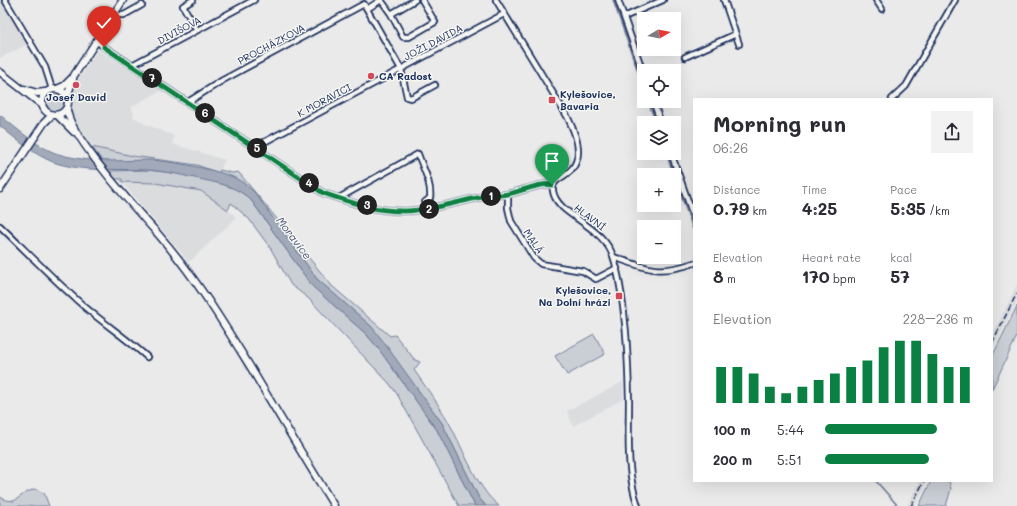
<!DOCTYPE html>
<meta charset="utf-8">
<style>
body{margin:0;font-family:Mali,sans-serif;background:#f2f2f3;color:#2b2b33;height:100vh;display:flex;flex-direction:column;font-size:15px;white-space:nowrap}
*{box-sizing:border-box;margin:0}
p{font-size:13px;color:#7c7c81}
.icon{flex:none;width:22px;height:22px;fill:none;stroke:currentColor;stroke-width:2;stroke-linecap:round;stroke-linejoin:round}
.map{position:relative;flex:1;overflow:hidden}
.panel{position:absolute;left:693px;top:98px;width:300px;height:384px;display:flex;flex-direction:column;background:#fff;border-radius:0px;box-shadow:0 4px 16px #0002}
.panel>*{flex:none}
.needle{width:26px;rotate:80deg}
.tools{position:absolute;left:637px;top:12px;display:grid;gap:8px}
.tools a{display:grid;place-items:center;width:44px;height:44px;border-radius:0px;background:#fff;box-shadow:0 4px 16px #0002;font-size:20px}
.pin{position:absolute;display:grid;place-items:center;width:34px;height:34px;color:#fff;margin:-41px -17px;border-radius:50% 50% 50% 0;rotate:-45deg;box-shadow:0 0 4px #0007}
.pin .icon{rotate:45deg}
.km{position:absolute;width:20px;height:20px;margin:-10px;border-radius:50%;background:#222;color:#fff;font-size:11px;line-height:20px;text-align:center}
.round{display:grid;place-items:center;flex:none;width:42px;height:42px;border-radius:0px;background:#f2f2f3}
.head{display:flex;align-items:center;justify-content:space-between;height:68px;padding:0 20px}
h1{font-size:22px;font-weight:800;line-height:30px}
.stats{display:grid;grid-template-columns:repeat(3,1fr);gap:6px;height:68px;padding:4px 20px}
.stats div{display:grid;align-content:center}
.stats b{font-size:17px;font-weight:800}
.stats small{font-size:11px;font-weight:400}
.stats p{font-size:11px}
.chart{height:112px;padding:8px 20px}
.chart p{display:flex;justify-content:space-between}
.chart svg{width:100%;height:72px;margin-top:4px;stroke:#0b8043;stroke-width:6}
ul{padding:0 20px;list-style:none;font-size:13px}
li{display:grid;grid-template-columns:64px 48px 1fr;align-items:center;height:30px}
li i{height:10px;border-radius:5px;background:#0b8043}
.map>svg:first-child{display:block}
.built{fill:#dadcde}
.green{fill:#caced5;stroke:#727e9a}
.water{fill:#a2aaba;stroke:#6c7995}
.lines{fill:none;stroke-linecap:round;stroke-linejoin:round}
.stream{stroke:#6c7995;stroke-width:1.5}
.minor-casing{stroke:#1b2f5e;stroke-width:8}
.major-casing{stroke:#1b2f5e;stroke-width:9}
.minor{stroke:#f6f6f2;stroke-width:4.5}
.major{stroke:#f6f6f2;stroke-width:6}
.rail{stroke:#1b2f5e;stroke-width:1.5;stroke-dasharray:6 3;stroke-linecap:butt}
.route-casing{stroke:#fff;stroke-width:8}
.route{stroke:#0b8043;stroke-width:5}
.poi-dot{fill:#d1495b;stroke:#f6f6f2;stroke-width:1.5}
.labels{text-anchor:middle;stroke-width:3;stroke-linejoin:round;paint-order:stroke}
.street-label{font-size:10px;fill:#1b2f5e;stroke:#f6f6f2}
.poi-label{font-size:10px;font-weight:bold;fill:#1b2f5e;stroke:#f6f6f2;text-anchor:start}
.water-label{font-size:11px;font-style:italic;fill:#44547a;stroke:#f6f6f2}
</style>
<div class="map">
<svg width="1017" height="506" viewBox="0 0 1017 506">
<rect width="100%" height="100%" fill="#e9eae9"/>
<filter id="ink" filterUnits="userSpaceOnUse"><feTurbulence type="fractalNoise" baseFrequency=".025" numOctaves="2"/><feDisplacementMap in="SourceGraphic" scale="8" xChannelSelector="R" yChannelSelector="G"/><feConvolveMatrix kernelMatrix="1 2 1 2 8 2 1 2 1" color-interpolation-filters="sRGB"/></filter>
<g filter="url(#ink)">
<path class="built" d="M0 0H3L30 43 0 58Z
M98 50 158 88 160 86 164 89 131 107 134 114 132 116 145 124 174 136 172 144 225 160 219 173 197 165 133 156 92 147 72 119V96L74 86Z
M122 182 155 183 201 191 232 213 236 218 189 262Z
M1017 285V300L992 351V336Z
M623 382V399L573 426 567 411Z
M920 481H927L915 506H907Z"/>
<path class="green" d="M46 103a9 9 0 1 1 18 0a9 9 0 1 1-18 0Z
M92 147 133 156 197 165 219 173 220 170 232 173 238 172 240 174 332 286 390 336 395 335 415 360 420 362 414 370C424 385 436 400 445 416 462 443 474 486 499 506H486L479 498 442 423 371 326 317 279 255 193C222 161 147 163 103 162Z
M147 170C179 174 227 177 251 200L312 286 366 334 378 348 437 430 475 506H459L397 394 389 383 308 298 291 285 271 249 249 219 231 203 228 210 201 191 155 183 122 182V179H115L110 171Z
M1017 306V336L992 389V357Z
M594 334 605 354 567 375 555 356Z
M931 481H949L951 489 946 506H919Z
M35 489 44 493 49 506H0V497L6 500 14 501 27 492Z"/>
<path class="water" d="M0 115C17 129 35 145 55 153 86 163 115 161 146 160 167 160 213 169 233 177 242 181 248 186 255 193L317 279 371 326 383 341 442 423 479 498 486 506H475L437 430 378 348 366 334 312 286 251 200C237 187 222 184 204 180 185 176 166 171 147 170 114 168 85 173 53 162 33 154 16 139 0 126Z"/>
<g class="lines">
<path class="stream" d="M613 0 644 89
M648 101 656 123
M666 153 694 232
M876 481 898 506"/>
<g class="minor-casing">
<path id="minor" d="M5 0 45 67 52 89
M193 0 183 6 197 30
M381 0 391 14 415 0
M496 0 567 116C575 132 585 155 571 170 564 178 551 179 553 191 557 217 606 224 615 262 626 306 628 355 629 401 629 436 626 472 638 506
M618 0 644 75
M724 0 739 44
M876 0 882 9
M367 9 381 0
M391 14 403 37H409L435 22 422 0
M114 15H124L142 5
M624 17 663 0
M97 42 323 193C349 202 378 212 406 211 429 210 450 204 472 199 484 196 496 196 508 194 520 192 542 182 552 185
M685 57 736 34
M132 65 254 0
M892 99 906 86 955 0
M653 101 661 123
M188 102 223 80 364 4 401 69 407 97 411 98 435 85
M255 147 504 14
M671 153 694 218
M508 194V208L511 221 534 258 541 264 583 271 596 279 617 268
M339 198 418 154C423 168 432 184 430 198L425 202V209
M0 226C26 251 51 277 78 301 100 321 125 337 147 357
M614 257C647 269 659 275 694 263"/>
</g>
<g class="major-casing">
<path id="major" d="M0 72 42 105
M42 102a13 13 0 1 1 26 0a13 13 0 1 1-26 0Z
M24 89 37 93 45 92
M57 89 64 86 73 77 123 0
M67 97 73 79
M67 107C65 131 140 214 158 234 194 275 222 321 251 368 278 414 306 460 334 506
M57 115 74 132
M0 189 44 123 52 115"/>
</g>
<use href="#minor" class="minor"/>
<use href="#major" class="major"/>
<path class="rail" d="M992 343 1017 293
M911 506 924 481"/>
</g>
</g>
<g class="lines" filter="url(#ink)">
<g class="route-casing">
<path id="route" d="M104 47 323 193C349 202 378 212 406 211 429 210 450 204 472 199 484 196 496 196 508 194 520 192 541 182 552 185"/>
</g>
<use href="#route" class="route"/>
</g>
<g class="poi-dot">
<circle cx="371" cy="76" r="4"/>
<circle cx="76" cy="85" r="4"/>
<rect x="548" y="96" width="8" height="8" rx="2"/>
<rect x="615" y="292" width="8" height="8" rx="2"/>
</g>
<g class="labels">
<g class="street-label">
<text transform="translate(179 30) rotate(-28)" y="4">DIVIŠOVA</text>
<text transform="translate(433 42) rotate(-28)" y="4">JOŽI DAVIDA</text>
<text transform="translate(271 44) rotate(-28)" y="4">PROCHÁZKOVA</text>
<text transform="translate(324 100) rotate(-28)" y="4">K MORAVICI</text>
<text transform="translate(590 217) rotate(37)" y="4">HLAVNÍ</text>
<text transform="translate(534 241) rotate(56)" y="4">MALÁ</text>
</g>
<g class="poi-label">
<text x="379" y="80">CA Radost</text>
<text x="560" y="98">Kylešovice,<tspan x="560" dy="12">Bavaria</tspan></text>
<text x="76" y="101" text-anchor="middle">Josef David</text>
<text x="611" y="294" text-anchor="end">Kylešovice,<tspan x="611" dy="12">Na Dolní hrázi</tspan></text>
</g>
<g class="water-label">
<text transform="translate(294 238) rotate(53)" y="4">Moravice</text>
</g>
</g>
</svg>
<div class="tools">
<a><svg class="needle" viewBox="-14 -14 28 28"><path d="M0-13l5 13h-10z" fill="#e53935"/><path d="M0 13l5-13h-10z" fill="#7c7c81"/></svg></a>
<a><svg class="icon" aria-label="locate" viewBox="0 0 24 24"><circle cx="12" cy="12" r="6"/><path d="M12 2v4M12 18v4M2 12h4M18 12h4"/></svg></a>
<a><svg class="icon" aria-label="layers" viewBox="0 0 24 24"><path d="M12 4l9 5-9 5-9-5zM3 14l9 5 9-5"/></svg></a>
<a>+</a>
<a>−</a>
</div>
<div class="pin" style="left:552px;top:185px;background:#1e9e55"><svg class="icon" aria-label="arrive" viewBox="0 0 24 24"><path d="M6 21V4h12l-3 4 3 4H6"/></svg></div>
<div class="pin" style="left:104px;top:47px;background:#d93025"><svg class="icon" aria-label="check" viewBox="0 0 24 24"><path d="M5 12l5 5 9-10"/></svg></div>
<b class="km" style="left:491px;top:196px">1</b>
<b class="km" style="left:429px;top:209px">2</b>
<b class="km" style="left:367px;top:205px">3</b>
<b class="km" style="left:309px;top:183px">4</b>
<b class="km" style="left:257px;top:148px">5</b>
<b class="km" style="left:205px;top:113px">6</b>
<b class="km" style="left:152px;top:78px">7</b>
<section class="panel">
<div class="head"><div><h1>Morning run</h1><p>06:26</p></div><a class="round"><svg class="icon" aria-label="share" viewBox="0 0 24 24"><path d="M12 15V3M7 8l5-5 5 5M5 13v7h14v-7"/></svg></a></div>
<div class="stats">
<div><p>Distance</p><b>0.79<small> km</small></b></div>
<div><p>Time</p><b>4:25</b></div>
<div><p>Pace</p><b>5:35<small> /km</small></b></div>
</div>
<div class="stats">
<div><p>Elevation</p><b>8<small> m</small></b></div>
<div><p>Heart rate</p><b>170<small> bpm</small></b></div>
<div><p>kcal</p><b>57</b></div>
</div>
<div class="chart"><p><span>Elevation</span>228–236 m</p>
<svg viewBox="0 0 160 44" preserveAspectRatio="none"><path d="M5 44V22M15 44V22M25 44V26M35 44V34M45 44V38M55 44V34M65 44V30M75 44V26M85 44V22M95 44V18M105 44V10M115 44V6M125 44V6M135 44V14M145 44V22M155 44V22"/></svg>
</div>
<ul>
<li><b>100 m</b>5:44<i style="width:76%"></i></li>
<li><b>200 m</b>5:51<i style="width:70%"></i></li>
</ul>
</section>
</div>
